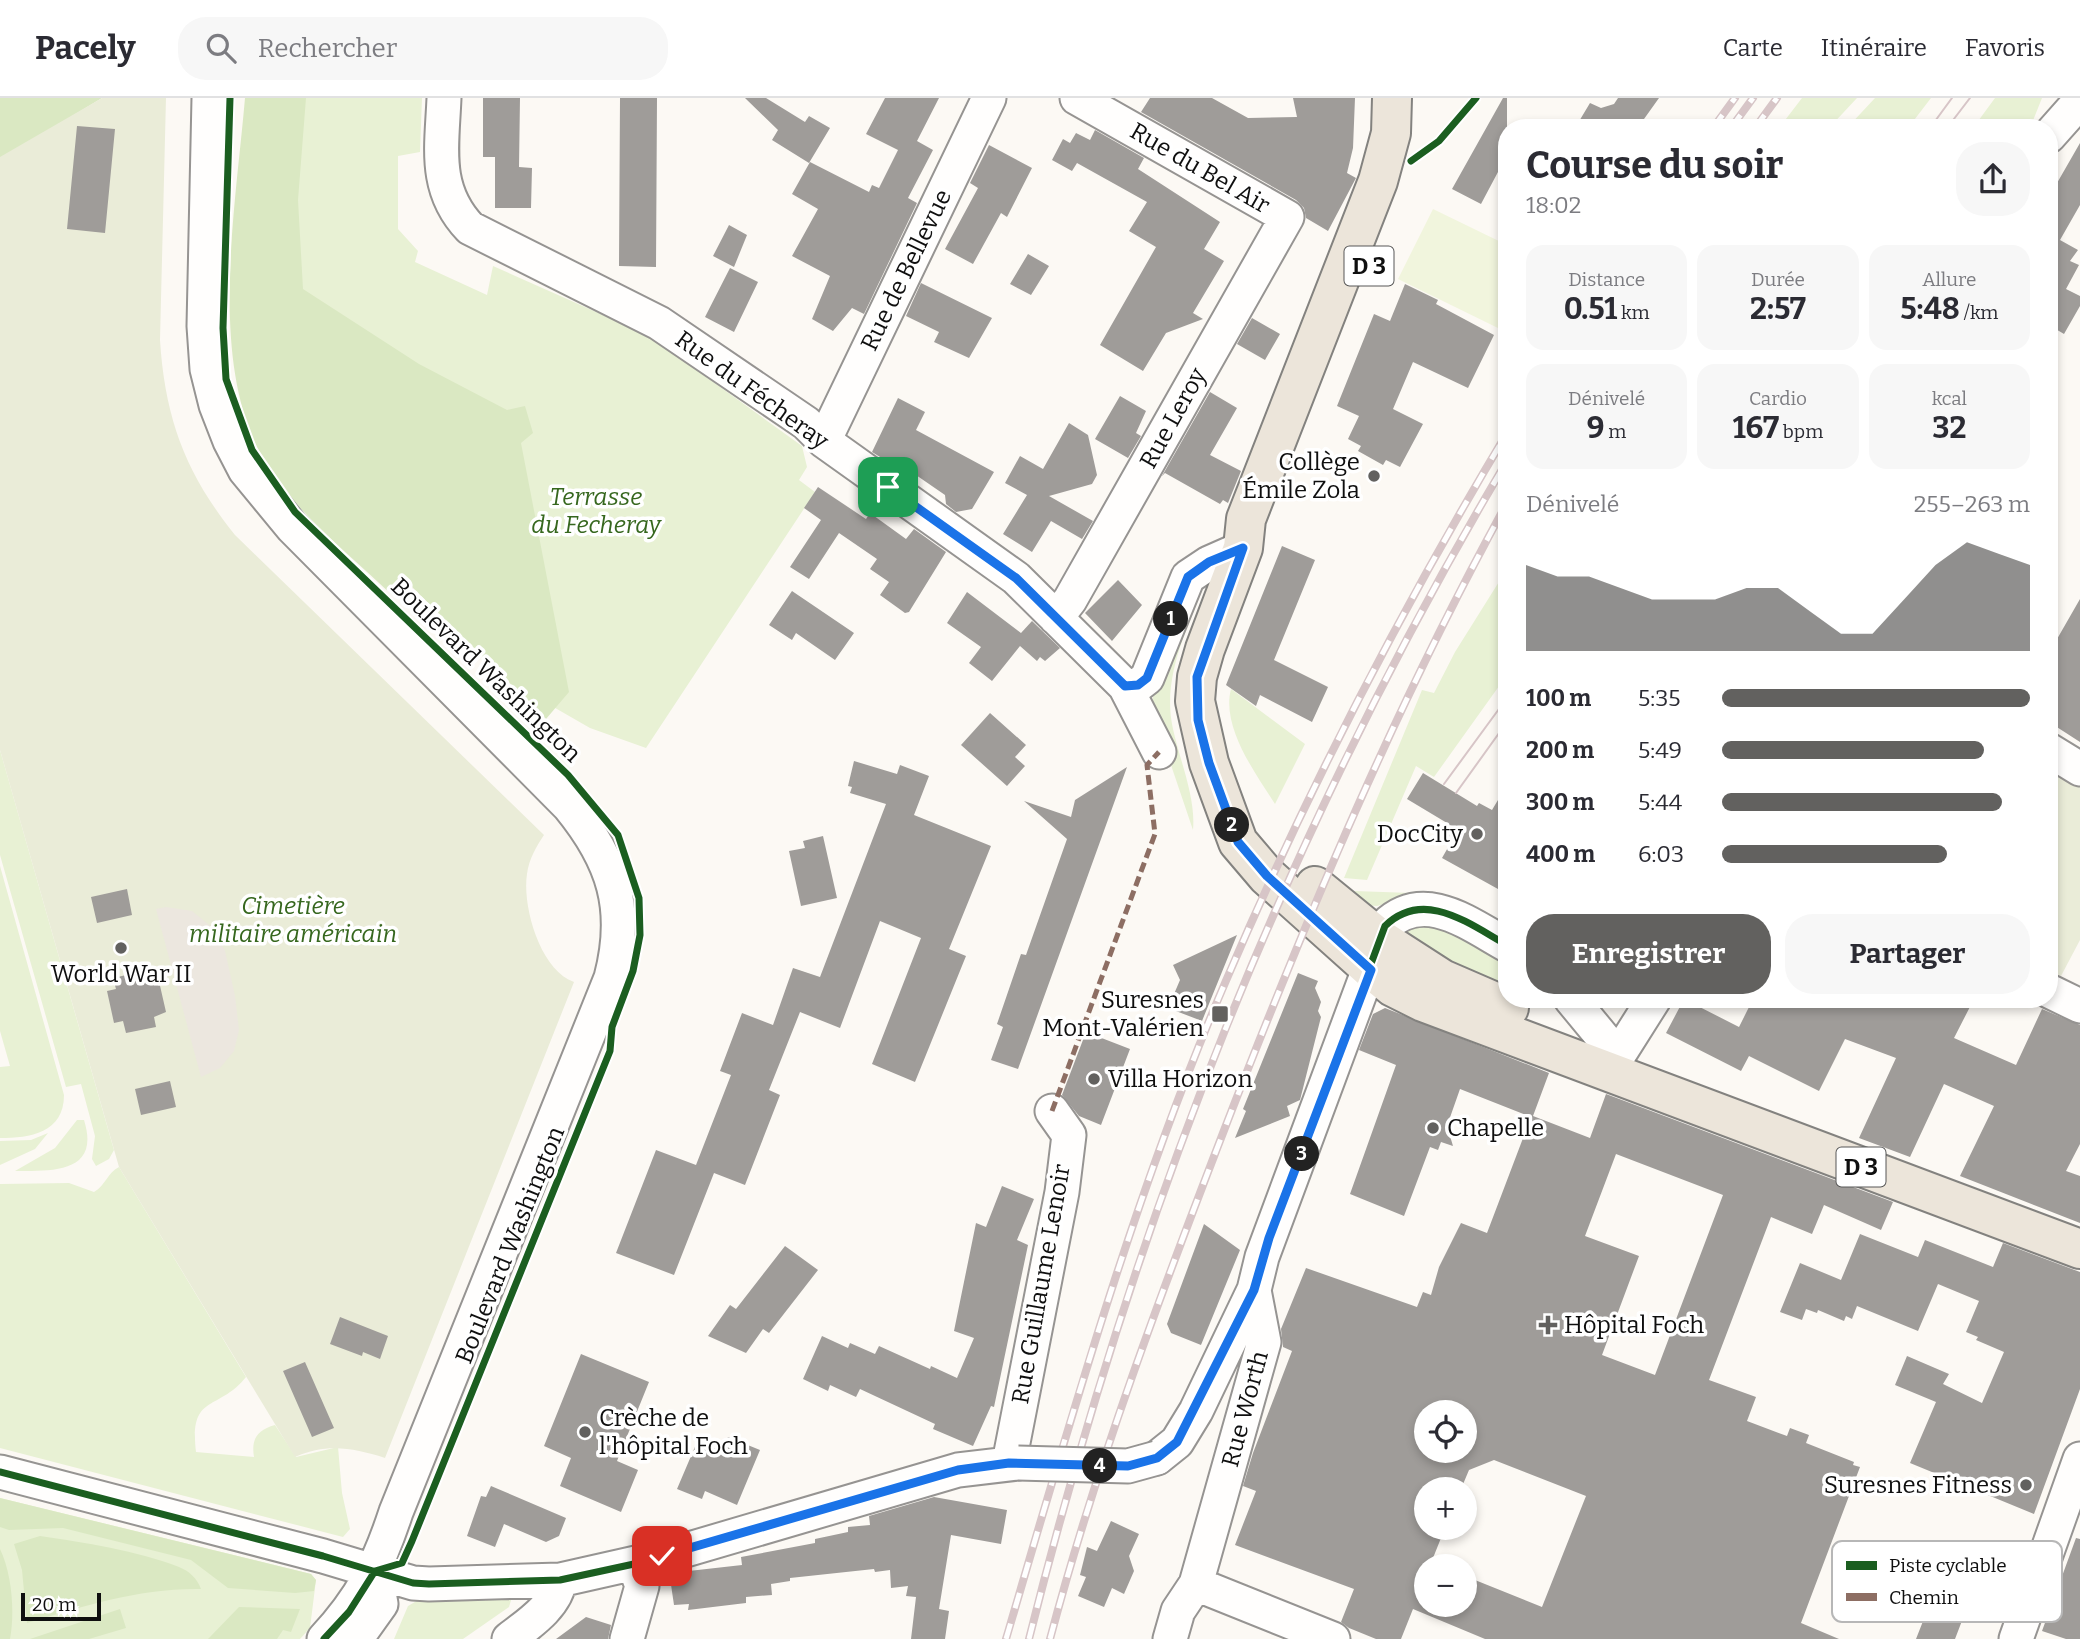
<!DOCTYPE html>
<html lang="fr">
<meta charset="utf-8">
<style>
body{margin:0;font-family:Bitter,serif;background:#f7f7f7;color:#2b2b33;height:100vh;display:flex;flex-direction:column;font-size:26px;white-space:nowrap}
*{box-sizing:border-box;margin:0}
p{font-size:23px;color:#7c7c81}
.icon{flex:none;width:38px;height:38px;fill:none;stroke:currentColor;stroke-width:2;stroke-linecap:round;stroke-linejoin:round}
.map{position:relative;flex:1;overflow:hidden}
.panel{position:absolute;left:1498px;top:21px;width:560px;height:889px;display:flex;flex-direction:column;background:#fff;border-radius:28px;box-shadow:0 4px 10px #0003}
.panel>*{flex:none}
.fabs{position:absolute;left:1414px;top:1302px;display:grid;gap:14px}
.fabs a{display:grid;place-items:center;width:63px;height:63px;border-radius:50%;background:#fff;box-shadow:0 4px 10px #0003;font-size:35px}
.scale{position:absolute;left:21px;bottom:18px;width:80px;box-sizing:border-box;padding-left:7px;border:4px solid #0f0f0f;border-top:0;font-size:19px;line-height:24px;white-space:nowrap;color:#0f0f0f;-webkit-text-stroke:5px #fff;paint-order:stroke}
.pin{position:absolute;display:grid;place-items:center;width:60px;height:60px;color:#fff;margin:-30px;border-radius:14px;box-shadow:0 4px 10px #0006}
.km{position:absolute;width:35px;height:35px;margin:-18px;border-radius:50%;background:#222;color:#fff;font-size:19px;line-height:35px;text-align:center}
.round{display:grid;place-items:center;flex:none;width:74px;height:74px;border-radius:28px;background:#f7f7f7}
.summary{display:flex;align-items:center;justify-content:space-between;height:119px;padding:0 28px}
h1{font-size:38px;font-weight:700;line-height:52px}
.stats{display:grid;grid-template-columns:repeat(3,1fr);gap:10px;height:119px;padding:7px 28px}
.stats div{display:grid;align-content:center;border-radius:18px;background:#f7f7f7;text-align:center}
.stats b{font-size:30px;font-weight:700}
.stats small{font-size:19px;font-weight:400}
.stats p{font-size:19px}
.chart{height:196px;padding:14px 28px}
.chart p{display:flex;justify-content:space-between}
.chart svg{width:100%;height:126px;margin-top:7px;fill:#62615f;opacity:.7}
.button{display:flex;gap:14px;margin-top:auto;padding:14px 28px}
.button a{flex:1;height:80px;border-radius:28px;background:#62615f;color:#fff;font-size:28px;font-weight:700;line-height:80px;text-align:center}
.button a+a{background:#f7f7f7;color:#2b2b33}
ul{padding:0 28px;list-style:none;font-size:23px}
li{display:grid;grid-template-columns:112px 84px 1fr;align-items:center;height:52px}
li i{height:18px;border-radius:9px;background:#62615f}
header{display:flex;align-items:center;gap:42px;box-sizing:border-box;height:98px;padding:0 35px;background:#fff;border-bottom:2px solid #e1e1e2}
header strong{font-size:33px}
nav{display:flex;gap:38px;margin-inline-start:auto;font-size:24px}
.search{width:490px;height:63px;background:#f7f7f7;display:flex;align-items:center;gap:18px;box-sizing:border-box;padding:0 24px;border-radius:28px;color:#7c7c81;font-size:26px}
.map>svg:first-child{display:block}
.green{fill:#e8f1d4}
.forest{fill:#dae8c2}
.cemetery{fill:#eaecd8}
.pitch{fill:#f1f5dd}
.plaza{fill:#ece7df}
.building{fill:#9f9c99;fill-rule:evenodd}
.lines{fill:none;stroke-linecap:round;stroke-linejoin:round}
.minor-casing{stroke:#969492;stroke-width:37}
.major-casing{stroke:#83827f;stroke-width:42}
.minor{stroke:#fffefd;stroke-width:33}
.major{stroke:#ece5da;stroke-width:38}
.tram{stroke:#d7c5c7;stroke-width:2}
.rail-casing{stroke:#d7c5c7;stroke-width:8}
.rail{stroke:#fff;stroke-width:5;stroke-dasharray:16;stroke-linecap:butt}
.minor-bridge-casing{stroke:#969492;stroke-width:37;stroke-linecap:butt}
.minor-bridge{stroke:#fffefd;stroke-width:33}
.quiet{stroke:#8d6e63;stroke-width:5;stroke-dasharray:10 5;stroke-linecap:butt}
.cycleway-casing{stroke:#fff;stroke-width:11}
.cycleway{stroke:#1b5e20;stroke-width:7}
.route-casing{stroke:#fff;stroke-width:14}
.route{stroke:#1a73e8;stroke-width:9}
.poi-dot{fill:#62615f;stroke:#fff;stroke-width:2.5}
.labels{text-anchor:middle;stroke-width:7;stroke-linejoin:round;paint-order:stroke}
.shield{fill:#fff;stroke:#575757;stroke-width:2}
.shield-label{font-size:23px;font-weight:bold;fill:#0f0f0f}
.street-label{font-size:24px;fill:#0f0f0f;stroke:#fff}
.poi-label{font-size:24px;fill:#0f0f0f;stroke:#fff;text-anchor:end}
.park-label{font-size:24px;font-style:italic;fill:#36671e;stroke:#fff}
.key{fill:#fff;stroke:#b7b7b7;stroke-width:2}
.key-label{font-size:19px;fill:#0f0f0f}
</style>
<header>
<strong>Pacely</strong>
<div class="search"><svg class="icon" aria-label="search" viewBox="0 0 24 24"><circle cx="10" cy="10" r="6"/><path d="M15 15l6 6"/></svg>Rechercher</div>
<nav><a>Carte</a><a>Itinéraire</a><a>Favoris</a></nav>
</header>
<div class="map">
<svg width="2080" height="1541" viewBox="0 0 2080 1541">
<rect width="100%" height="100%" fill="#fcf9f4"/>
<path class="green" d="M261 0H422L420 54 398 58V131L418 153 415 164 487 197 493 168 648 237 802 348 807 369 799 382 815 394 646 650 590 630 543 603 307 374Z
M1802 0H1857L1829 30H1779Z
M1875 0H1931L1908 30H1847Z
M1995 0H2042L2030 30H1973Z
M1507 471V577L1434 679 1416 668 1367 782 1344 780 1422 592 1434 595 1455 554Z
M1207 480C1189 528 1161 578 1173 631 1180 663 1196 700 1193 732L1152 611C1154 563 1182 520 1207 480Z
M1231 591 1305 646 1275 706C1256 676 1221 629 1231 591Z
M0 652 114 1052 109 1061 96 1068 92 1061 95 1038 81 986 66 989 0 757Z
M0 768 64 997C64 1035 30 1040 0 1040V969L10 968 0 933Z
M1354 793 1441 796 1453 803 1392 804 1377 808 1364 807 1349 798Z
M1420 828H1442L1507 863V894L1399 839 1404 833Z
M77 1022H84C101 1076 51 1073 15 1073L55 1050Z
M48 1035 35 1051 0 1067V1043L31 1042Z
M119 1069 246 1279C218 1314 189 1295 196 1354L254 1359C251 1341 257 1332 275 1327L296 1359 338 1349 342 1395 350 1431 343 1439 0 1350V1086L69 1085 94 1094C106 1087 107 1075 119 1069Z
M0 1400 311 1476 316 1482 310 1530 300 1541H0Z
M512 1499 509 1509 463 1541H394L408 1508 420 1501Z"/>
<path class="forest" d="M0 0H102L69 20 0 234Z
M245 0H306L298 102 303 191 419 266 507 312 525 308 533 335 521 345 569 594 546 621 409 486 393 498C347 454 289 410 259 353 209 256 236 106 245 0Z
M0 1400 311 1476 316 1482 314 1493 295 1495 228 1490 191 1462 63 1430 9 1432 0 1429Z
M40 1438C83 1444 138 1453 179 1469 189 1473 197 1480 201 1491 139 1490 85 1508 27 1525L22 1472 14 1446Z
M0 1451C12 1476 15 1514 10 1541H0Z
M239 1509 300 1511 291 1534 283 1532 277 1541H208Z
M120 1511 126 1530 89 1541H30Z"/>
<path class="cemetery" d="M102 0H166L160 242C165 321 186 376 235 437L544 737C536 749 529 761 527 776 522 808 540 872 574 884L385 1360C353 1350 327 1345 295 1359L119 1069 0 652V59Z
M2049 667 2080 686V842L2061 878 2049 872Z"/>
<path class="pitch" d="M1433 111 1507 147V222L1502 232 1398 181Z"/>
<path class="plaza" d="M166 809 192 813 213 830 225 853 235 898 239 932 234 953 220 970 201 979 156 811Z"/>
<path class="building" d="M483 0H520L519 69 532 70 531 110H495V59H483Z
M620 0H657L656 169 619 168Z
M745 0H766L805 24 809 18 830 30 809 65 772 42 778 32Z
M885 0H939L917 43 933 52 908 100 917 105 864 216 852 210 833 233 812 221 830 178 792 158 818 111 792 96 810 64 869 94 872 87 879 90 898 52 866 36Z
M1150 0H1212L1248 20 1297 19 1293 0H1355L1353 50 1347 75 1356 80 1328 133 1306 120 1304 110 1296 102 1141 14Z
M1503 0H1507V57L1481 106 1452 91Z
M1618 0H1659L1639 28 1643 30H1575L1590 5 1601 10 1614 6Z
M77 28 115 31 105 135 67 131Z
M1095 32 1144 60 1138 71 1220 124 1204 151 1224 163 1193 215 1203 221 1166 235 1143 273 1100 247 1156 149 1129 133 1147 104 1077 65 1072 73 1052 62 1063 41 1070 45 1076 35 1090 42Z
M2080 45V107L2060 142 2078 152 2070 163 2079 167 2066 191 2080 198V208L2064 236 2049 227V99Z
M989 47 1032 70 1007 119 1001 115 973 166 945 151 978 90 970 85Z
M729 127 747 137 734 169 713 158Z
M1028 156 1049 168 1031 197 1010 186Z
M730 170 758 184 734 234 705 219Z
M921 185 992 220 969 260 934 244 939 234 906 218Z
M1405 186 1438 202 1436 206 1494 237 1468 290 1413 264 1393 311 1423 326 1400 369 1386 362 1383 367 1358 353 1361 348 1348 341 1359 318 1337 308 1374 216 1390 223Z
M1252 220 1280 236 1265 262 1237 246Z
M1210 294 1237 310 1210 357 1241 373 1228 405 1223 402 1220 406 1165 375 1162 378Z
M1120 298 1146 313 1136 335 1141 338 1128 360 1095 341Z
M898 300 925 314 916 332 994 374 972 411 956 414 946 406 945 397 900 366 898 370 872 354Z
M1069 325 1088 337 1097 377 1092 386 1049 398 1093 423 1082 441 1051 423 1032 454 1003 436 1027 397 1005 385 1020 358 1043 371Z
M818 389 866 421 870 415 906 441 914 431 946 454 909 514 905 515 880 497 889 484 870 471 877 461 839 435 809 481 790 469 821 422 804 410Z
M1282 448 1315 462 1274 562 1328 589 1312 624 1260 597 1256 608 1226 587Z
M1118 482 1142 507 1112 543 1085 515Z
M792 493 854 535 835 562 796 535 792 542 769 527Z
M967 494 1021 535 1032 523 1060 550 1045 563 1040 559 1037 563 1020 548 992 583 969 565 981 549 947 525Z
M2080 501V644L2049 624V555Z
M990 615 1026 647 1015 659 1025 668 1007 688 961 647Z
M854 663 897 676 900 667 929 678 914 717 991 748 949 851 966 858 915 984 872 966 921 840 880 823 840 930 800 914 769 992 780 997 745 1087 714 1075 674 1177 616 1155 656 1052 696 1067 731 977 720 973 742 915 773 927 793 870 820 879 886 706 850 695 852 689 848 688Z
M1127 669 1018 971 991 962 1003 929 997 926 1021 856 1026 857 1067 741 1024 703 1071 719 1075 702Z
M1423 675 1477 708 1479 705 1492 712 1507 687V796L1442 760 1450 746 1447 725 1407 701Z
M823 738 837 800 801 808 789 753 805 750 803 743Z
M127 791 132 817 97 825 91 799Z
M1237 837 1202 923 1168 910 1180 882 1173 867Z
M144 873 145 882 158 879 166 914 154 919 156 929 126 935 123 923 114 925 107 893 116 891 113 880Z
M1298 875 1318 883 1315 890 1321 904 1318 913 1321 919 1300 1002 1287 1008 1290 1018 1235 1040 1246 1013 1243 1011Z
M1684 901 1739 929 1753 901H1974L1954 940 2016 967 2042 911 2080 927V1046L2066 1073 2080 1078V1125L1960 1078 1994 1008 1944 986 1910 1059 1859 1040 1896 960 1845 941 1819 993 1749 958 1741 973 1666 935Z
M1385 910 1549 975 1533 1018 1590 1040 1606 996 1893 1104 1881 1132 1824 1107 1812 1136 1771 1119 1709 1282 1756 1299 1747 1323 1787 1338 1790 1330 1809 1337 1806 1345 1854 1364 1853 1367 1860 1369 1801 1525 1839 1541H1485L1413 1511 1401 1541H1376L1349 1530 1341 1524 1354 1491 1235 1447 1256 1393 1243 1388 1253 1355 1292 1253 1283 1249 1281 1231 1306 1170 1417 1209 1423 1194 1431 1197 1439 1169 1461 1125 1487 1135 1531 1019 1460 991 1447 1028 1453 1048 1441 1044 1438 1052 1430 1049 1404 1118 1350 1096 1396 967 1359 952 1373 916ZM1616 1056 1723 1097 1655 1277 1602 1257 1639 1158 1585 1138ZM1426 1314H1465V1353H1426ZM1494 1362 1586 1398 1542 1509 1465 1478V1507H1426V1468H1440L1431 1465 1445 1430H1426V1391H1461L1469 1372Z
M1086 934 1130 951 1101 1027 1079 1018 1062 997Z
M170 983 176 1009 141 1017 135 991Z
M1002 1088 1034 1101 1017 1142 1028 1147 994 1309 991 1308 973 1348 933 1331 935 1326 860 1291 856 1299 830 1287 828 1293 803 1281 822 1238 848 1250 850 1245 875 1256 879 1248 930 1271 931 1268 957 1280 974 1240 954 1233 976 1125 986 1129Z
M1204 1126 1240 1152 1201 1247 1171 1235 1167 1226Z
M1860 1136 1918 1159 1925 1142 1993 1169 2003 1145 2080 1174V1291L2034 1416 1910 1365 1936 1304 1895 1287 1907 1258 1949 1276 1943 1286 1982 1305 2004 1254 1976 1242 1978 1239 1966 1234 1979 1203 1938 1186 1918 1233 1857 1208 1852 1221 1846 1218 1844 1223 1818 1212 1817 1215 1806 1211 1802 1222 1780 1214 1800 1165 1841 1182Z
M785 1148 818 1172 769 1235 763 1231 746 1255 708 1238 730 1207 736 1211Z
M340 1219 388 1238 380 1261 363 1254 362 1258 330 1246Z
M581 1256 649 1284 617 1363 638 1372 621 1414 560 1388 571 1360 544 1348Z
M305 1264 334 1330 312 1339 283 1273Z
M728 1339 760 1352 737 1407 705 1393 702 1401 677 1391 697 1344 721 1353Z
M491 1388 566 1420 559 1438 546 1444 504 1426 495 1449 467 1438 481 1398 486 1399Z
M934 1399 1007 1412 1001 1446 951 1437 939 1511 949 1513 945 1541H911L916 1499 906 1498 908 1488 891 1490 890 1472 875 1474 874 1471 790 1480V1483L771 1486 772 1497 746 1499V1505L688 1512 689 1506 674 1507 670 1480 680 1474 742 1467 741 1459 815 1445V1441L848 1434V1429L870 1427 869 1418Z
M1111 1423 1139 1436 1129 1458 1134 1473 1124 1496 1112 1490 1104 1509 1078 1498 1086 1479 1080 1477 1087 1449 1097 1453Z
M2076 1440 2080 1441V1541H2066L2042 1533Z
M1930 1477 1973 1494 1955 1541H1916L1927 1513 1918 1509Z
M586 1519 611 1527 608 1541H556Z"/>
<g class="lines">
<g class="minor-casing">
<path id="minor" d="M209 0 204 228 207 271 216 307 230 343 245 372 292 429 569 708C614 763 629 811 611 880L396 1414C379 1466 362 1500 324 1541
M444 0C442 49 433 91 470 130L659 225 806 325 824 343 1016 480 1125 588 1159 654
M2049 38 2080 3
M824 343 989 0
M1056 520 1070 502 1287 119 1077 0
M1125 588 1138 587 1147 580 1188 479 1209 465 1243 450
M2049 652 2080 671
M2049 893 2080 908
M1571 901 1618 958
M1618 958 1654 901
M1157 1360 1177 1344 1196 1313 1254 1192 1262 1159 1385 828C1424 790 1469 826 1507 847
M1009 1365 1062 1094 1069 1037 1052 1013
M0 1374 323 1458 413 1485 429 1486 560 1482 662 1459 958 1372 1018 1365
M1196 1486 1333 1541
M356 1541 381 1506 375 1473
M509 1541C530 1525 556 1508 560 1482
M627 1541 642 1488 634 1466
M1170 1541 1178 1513 1196 1486 1264 1244 1254 1192
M2016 1541 2080 1361"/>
</g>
<g class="major-casing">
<path id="major" d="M1392 0 1391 35 1378 83 1246 421 1243 450 1205 551 1197 579 1195 603 1209 665 1238 744 1267 778 1371 871 1393 889 1423 904 2080 1151
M1315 788 1380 841 1442 881 1509 910"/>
</g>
<use href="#minor" class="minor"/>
<use href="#major" class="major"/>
<path class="tram" d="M1930 30 1952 0
M1947 30 1970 0
M1444 686 1507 600
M1456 695 1507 624"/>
<g class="rail-casing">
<path id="rail" d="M1713 30 1735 0
M1731 30 1753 0
M1755 30 1777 0
M1006 1541C1071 1320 1134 1097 1225 885 1306 695 1401 512 1507 335
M1029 1541C1135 1119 1284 738 1507 363
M1050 1541C1097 1364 1162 1193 1228 1022 1310 811 1398 603 1507 405"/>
</g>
<use href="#rail" class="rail"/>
<g class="minor-bridge-casing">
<path id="minor-bridge" d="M1018 1365 1128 1368 1157 1360"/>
</g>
<use href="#minor-bridge" class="minor-bridge"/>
<path class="quiet" d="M1052 1013 1155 736 1147 667 1159 654"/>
<g class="cycleway-casing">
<path id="cycleway" d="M230 0 223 230 226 281 252 352 295 414 568 677 618 737 639 800 640 837 633 873 612 929 610 953 412 1443 402 1465 375 1473 349 1514 324 1541
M1411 63 1439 43 1476 0
M0 1374 323 1458 413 1485 429 1486 560 1482 634 1466 805 1419 958 1372 1009 1365 1128 1368 1157 1360 1177 1344 1196 1313 1254 1192 1262 1159 1385 828C1424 790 1469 826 1507 847"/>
</g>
<use href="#cycleway" class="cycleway"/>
</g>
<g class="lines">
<g class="route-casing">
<path id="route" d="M662 1458 958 1372 1009 1365 1128 1368 1157 1360 1177 1344 1254 1192 1269 1140 1371 872 1267 778 1238 744 1209 665 1198 622 1197 579 1243 450 1209 464 1188 479 1147 580 1138 587 1125 588 1016 480 888 389"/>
</g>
<use href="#route" class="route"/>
</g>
<g class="poi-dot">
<circle cx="1374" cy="378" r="7"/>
<circle cx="1477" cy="736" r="7"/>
<circle cx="121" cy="850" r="7"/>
<rect x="1211" y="907" width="18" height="18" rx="3.5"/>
<circle cx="1094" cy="981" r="7"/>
<circle cx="1433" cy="1030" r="7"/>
<path d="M1544.5 1216.5h7v7h7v7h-7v7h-7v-7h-7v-7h7z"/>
<circle cx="585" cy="1334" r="7"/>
<circle cx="2026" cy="1387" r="7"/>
</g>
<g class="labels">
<g class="shield">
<rect x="1344.5" y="148.5" width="49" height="39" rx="5"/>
<rect x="1836.5" y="1049.5" width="49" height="39" rx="5"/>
</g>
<g class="shield-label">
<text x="1369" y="176">D 3</text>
<text x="1861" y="1077">D 3</text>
</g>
<g class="street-label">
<text transform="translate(1200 70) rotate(30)" y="8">Rue du Bel Air</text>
<text transform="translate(906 172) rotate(-64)" y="8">Rue de Bellevue</text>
<text transform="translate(752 292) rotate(36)" y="8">Rue du Fécheray</text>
<text transform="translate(1173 320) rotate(-61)" y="8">Rue Leroy</text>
<text transform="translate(486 572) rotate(44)" y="8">Boulevard Washington</text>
<text transform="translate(510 1147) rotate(-68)" y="8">Boulevard Washington</text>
<text transform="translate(1041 1186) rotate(-80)" y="8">Rue Guillaume Lenoir</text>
<text transform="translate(1245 1311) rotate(-75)" y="8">Rue Worth</text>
</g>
<g class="poi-label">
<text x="1360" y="372">Collège<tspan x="1360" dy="28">Émile Zola</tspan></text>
<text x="1463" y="744">DocCity</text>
<text x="121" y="884" text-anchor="middle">World War II</text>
<text x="1204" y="910">Suresnes<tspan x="1204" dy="28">Mont-Valérien</tspan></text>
<text x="1108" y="989" text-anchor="start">Villa Horizon</text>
<text x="1447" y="1038" text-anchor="start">Chapelle</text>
<text x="1564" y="1235" text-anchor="start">Hôpital Foch</text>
<text x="599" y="1328" text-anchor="start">Crèche de<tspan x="599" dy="28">l'hôpital Foch</tspan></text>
<text x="2012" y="1395">Suresnes Fitness</text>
</g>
<g class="park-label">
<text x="596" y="407">Terrasse<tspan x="596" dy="28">du Fecheray</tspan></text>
<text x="293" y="816">Cimetière<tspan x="293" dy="28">militaire américain</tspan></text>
</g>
</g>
<rect x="1832" y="1443" width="230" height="81" rx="10" class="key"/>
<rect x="1846" y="1463" width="31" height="9" fill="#1b5e20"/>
<rect x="1846" y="1495" width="31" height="8" fill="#8d6e63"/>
<g class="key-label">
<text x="1889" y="1474">Piste cyclable</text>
<text x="1889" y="1506">Chemin</text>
</g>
</svg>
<div class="fabs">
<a><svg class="icon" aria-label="locate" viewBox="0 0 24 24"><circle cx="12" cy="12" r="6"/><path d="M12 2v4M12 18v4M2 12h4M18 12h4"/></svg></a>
<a>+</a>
<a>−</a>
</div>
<div class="scale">20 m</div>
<div class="pin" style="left:888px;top:389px;background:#1e9e55"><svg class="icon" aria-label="arrive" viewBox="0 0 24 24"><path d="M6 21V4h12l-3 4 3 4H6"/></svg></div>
<div class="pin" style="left:662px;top:1458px;background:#d93025"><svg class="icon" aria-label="check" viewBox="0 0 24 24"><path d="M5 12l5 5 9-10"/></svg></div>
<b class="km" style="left:1171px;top:521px">1</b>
<b class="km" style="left:1232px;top:727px">2</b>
<b class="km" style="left:1302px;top:1056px">3</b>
<b class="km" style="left:1100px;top:1368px">4</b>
<section class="panel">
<div class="summary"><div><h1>Course du soir</h1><p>18:02</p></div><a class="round"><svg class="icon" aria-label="share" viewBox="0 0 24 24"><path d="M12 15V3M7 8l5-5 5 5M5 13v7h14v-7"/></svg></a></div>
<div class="stats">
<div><p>Distance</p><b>0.51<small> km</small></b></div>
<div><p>Durée</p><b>2:57</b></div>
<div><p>Allure</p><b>5:48<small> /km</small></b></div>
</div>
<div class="stats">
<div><p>Dénivelé</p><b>9<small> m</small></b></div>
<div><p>Cardio</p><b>167<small> bpm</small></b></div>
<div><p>kcal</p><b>32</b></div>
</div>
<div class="chart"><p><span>Dénivelé</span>255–263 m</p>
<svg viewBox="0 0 160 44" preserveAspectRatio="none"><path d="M0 44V14L10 18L20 18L30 22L40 26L50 26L60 26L70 22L80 22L90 30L100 38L110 38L120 26L130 14L140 6L150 10L160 14V44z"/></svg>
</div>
<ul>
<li><b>100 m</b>5:35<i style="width:100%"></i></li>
<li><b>200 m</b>5:49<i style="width:85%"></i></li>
<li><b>300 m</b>5:44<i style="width:91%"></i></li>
<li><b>400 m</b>6:03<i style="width:73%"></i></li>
</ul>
<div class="button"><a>Enregistrer</a><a>Partager</a></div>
</section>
</div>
